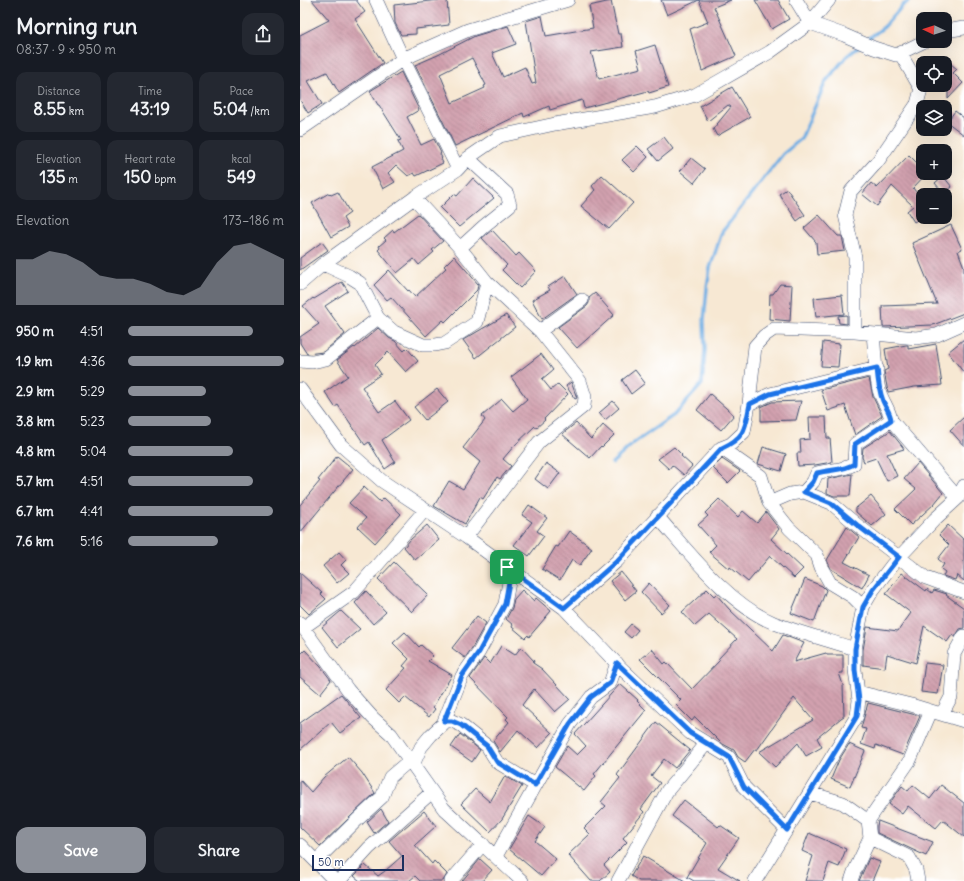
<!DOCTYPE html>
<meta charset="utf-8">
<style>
body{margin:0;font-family:Delius,sans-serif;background:#242831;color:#f1f3f6;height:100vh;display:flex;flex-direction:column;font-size:15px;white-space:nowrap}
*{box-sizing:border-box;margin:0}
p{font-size:13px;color:#9ea1a6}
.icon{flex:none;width:22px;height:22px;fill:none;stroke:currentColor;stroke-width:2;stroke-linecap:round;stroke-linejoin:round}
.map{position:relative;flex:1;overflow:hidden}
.drawer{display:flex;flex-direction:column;background:#171b24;width:300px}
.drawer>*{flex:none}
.needle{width:26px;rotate:274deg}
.fabs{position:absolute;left:616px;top:12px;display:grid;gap:8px}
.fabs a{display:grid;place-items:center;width:36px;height:36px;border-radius:8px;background:#171b24;box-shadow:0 4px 16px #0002;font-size:20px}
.scale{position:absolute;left:12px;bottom:10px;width:92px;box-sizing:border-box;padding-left:4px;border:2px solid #1b2f5e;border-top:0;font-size:11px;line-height:14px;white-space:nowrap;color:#1b2f5e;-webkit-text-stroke:3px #fff;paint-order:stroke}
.pin{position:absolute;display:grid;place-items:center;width:34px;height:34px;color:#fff;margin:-17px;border-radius:8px;box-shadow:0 2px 6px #0006}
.round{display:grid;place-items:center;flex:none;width:42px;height:42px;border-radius:12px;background:#242831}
.overview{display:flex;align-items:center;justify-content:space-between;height:68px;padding:0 16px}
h1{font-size:22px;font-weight:700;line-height:30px}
.figures{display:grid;grid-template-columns:repeat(3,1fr);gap:6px;height:68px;padding:4px 16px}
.figures div{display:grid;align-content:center;border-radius:10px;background:#242831;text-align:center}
.figures b{font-size:17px;font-weight:700}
.figures small{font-size:11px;font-weight:400}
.figures p{font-size:11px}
.chart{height:112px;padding:8px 16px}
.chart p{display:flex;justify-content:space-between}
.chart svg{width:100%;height:72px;margin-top:4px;fill:#8c9099;opacity:.7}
.button{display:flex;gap:8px;margin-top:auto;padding:8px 16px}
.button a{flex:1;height:46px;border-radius:12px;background:#8c9099;color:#fff;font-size:16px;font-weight:700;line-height:46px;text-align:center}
.button a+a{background:#242831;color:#f1f3f6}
ul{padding:0 16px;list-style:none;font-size:13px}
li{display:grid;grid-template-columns:64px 48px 1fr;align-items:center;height:30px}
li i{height:10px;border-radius:5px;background:#8c9099}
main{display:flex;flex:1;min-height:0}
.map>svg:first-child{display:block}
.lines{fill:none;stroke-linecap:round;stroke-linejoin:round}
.stream{stroke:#71aee3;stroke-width:3.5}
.building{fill:url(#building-back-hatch);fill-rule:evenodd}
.street-casing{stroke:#3c4b70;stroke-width:14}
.street{stroke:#fff;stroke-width:13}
.route-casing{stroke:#fff;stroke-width:8}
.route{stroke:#1a73e8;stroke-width:5}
</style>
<main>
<section class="drawer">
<div class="overview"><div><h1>Morning run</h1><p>08:37 · 9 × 950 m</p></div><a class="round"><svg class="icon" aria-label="share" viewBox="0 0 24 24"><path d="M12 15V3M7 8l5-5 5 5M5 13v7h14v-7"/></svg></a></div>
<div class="figures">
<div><p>Distance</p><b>8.55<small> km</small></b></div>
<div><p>Time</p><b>43:19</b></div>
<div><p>Pace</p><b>5:04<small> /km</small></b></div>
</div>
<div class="figures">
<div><p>Elevation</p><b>135<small> m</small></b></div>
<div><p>Heart rate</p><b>150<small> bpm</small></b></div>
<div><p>kcal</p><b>549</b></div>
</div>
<div class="chart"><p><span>Elevation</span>173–186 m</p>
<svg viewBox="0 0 160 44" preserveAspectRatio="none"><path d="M0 44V16L10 16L20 11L30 13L40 18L50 26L60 28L70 28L80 31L90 36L100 38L110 33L120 18L130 8L140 6L150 11L160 16V44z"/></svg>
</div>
<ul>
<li><b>950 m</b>4:51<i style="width:80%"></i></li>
<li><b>1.9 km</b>4:36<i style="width:100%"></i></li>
<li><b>2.9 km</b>5:29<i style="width:50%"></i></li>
<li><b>3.8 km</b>5:23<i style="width:53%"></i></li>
<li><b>4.8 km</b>5:04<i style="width:67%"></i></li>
<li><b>5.7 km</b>4:51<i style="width:80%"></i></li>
<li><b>6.7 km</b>4:41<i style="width:93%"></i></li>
<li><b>7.6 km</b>5:16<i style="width:58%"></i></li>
</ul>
<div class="button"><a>Save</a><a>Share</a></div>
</section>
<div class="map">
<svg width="664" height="881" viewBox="0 0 664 881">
<defs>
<pattern id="building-back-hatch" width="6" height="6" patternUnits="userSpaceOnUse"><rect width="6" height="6" fill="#d2a1af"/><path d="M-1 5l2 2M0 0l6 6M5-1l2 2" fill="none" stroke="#aa8492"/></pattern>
</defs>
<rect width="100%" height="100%" fill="#fff"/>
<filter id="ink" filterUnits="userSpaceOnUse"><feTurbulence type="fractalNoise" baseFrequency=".025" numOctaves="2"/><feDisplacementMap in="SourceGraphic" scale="8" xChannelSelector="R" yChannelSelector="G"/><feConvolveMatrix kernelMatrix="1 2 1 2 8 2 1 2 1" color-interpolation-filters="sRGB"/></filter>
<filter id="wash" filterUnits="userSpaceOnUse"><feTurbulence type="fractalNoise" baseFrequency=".012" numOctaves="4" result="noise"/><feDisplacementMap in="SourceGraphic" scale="16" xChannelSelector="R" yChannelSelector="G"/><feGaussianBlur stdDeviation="0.9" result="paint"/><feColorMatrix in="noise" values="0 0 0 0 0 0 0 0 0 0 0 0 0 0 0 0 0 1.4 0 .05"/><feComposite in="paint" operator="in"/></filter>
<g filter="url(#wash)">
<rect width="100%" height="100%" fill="#f7e8d3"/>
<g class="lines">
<path class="stream" d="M565 41 584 27 603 5 611 0
M312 463 335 442 374 415 402 384 405 350 404 320 407 288 410 268 422 232 483 154 501 139 526 81 547 56 561 45"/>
</g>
<g id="blocks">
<path class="building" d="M12 0H56L65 12 55 19 83 63 39 93 27 72 8 81 22 104 8 113 0 100V35L29 20Z
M139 0H147L149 25 116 29V34L101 35 95 23 94 5Z
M361 0H431L414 7 436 56 402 71 390 29 408 22 399 0 367 15Z
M455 0H478L489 19 472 29Z
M311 1 318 34H321L323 47 291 52 299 79 341 68 336 51 355 45 368 87 349 93 348 91 284 108 282 100 250 110 249 106 224 117 223 113 155 146 115 65 138 55 175 36 208 26 216 44 192 53 203 77 225 67 232 84 236 83 226 21 242 16 246 36 293 28 289 6ZM172 58 186 85 184 86 185 88 152 103 140 74Z
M645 59 657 69 653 73 663 83 648 99V79L645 83Z
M101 72 119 110 107 117 121 145 134 139 141 153 140 154 142 158 141 159 143 163 116 176 114 173 108 176 96 165 88 173 95 182 83 189 72 167 103 151 98 141 101 140 79 105H78L70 91Z
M432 87 450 117 417 136 413 129 431 107 428 105 408 121 400 106Z
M655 111 664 118V135L647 122Z
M364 137 373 149 358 161 348 149Z
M337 146 348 157 334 172 322 160Z
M609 155 623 169V173H627L613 188 622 200H623V216L614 222 607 211 613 206 592 186 577 206 562 194 571 183 577 188Z
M391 158 405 169 394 183 380 171Z
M302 175 333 203 309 229 281 206 295 190 292 186Z
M643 176 652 187 644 194 635 183Z
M173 178 194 198 159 227 140 208 154 194 157 196Z
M487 189 505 215 497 221 479 194Z
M38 192 50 213 43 218 48 227 31 237 12 203 29 193 31 195Z
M118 214 143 241 132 250 134 252 119 265 114 259 97 273 78 250 80 248 79 246 86 240 84 238 93 230 94 232Z
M519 215 538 236H542L545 251 517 254 516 242 504 228Z
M651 225 662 249 658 251 664 267V313L633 325 583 327 582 306 637 304 612 243Z
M192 230 216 256 219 253 236 271 220 288 202 270 207 265 182 238Z
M22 242 28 250 0 270V258Z
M154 256 178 284 177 290 145 322 143 320 126 336 91 297 87 300 74 285 89 270 108 291 109 290 115 297 146 268 144 266Z
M265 276 277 294 242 319 232 300 250 290 248 287Z
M42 282 48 291 25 306 45 334 23 352 7 354 0 343V337L19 324 3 306 13 298 14 299Z
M480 284 492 285 490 321 469 319 470 294H473Z
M295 293 314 315 277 348 258 327 287 306 289 303V298Z
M542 295 544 314 516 317 514 298Z
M206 315 215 327 176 358 163 340Z
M547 315V324L539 323 538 316Z
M78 328 89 338 95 341 104 351 107 348 118 361 106 372 88 352 75 365 81 374 62 387 79 412 95 401 109 420 82 440 95 462 85 469 69 442 65 445 38 405 35 407 25 392 48 376 37 360 54 347 55 348Z
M664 339V373L648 352Z
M523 342 540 344 538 367 521 366Z
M636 344 642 385 614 387 588 392 584 371 588 369 585 349 606 345H608V349Z
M241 354 253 370 242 379 251 390 258 384 268 394 244 419 245 420 236 428 235 426 214 446 203 459 211 466 200 479 197 477 183 499 180 497 165 524 134 506 149 481 163 489 180 462 163 448 185 420 182 416 202 399 213 411 227 399 211 377Z
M335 370 345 383 331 394 322 380Z
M569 378 573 397 582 416 555 435 545 405 528 411 521 390Z
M271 382 277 398 275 399 266 386Z
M137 389 148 402 125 420 114 407Z
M410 394 434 415 421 430 397 410Z
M313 401 319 408 305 420 299 413Z
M501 401 496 420 461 421V407L472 402Z
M509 417H526L527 438H530L532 462 515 465 498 466 497 453H501L500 440 510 439Z
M664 417V446L650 430Z
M276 423 291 439 303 425 314 435 302 447 301 446 290 458 262 434Z
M590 431 602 446 604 449 587 454 597 476 587 481 576 458 564 462 562 457 563 448Z
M374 447 382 455 381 456 392 466 384 475 372 465 369 469 358 459Z
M463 447 486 454 481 471 458 464Z
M37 456 53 469 0 533V505L20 481 18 480Z
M422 459 440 471 428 483 413 468Z
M246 463 260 473 248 489 235 479Z
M618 463 643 493 634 504 611 525 595 509 616 489 604 479Z
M552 474 550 496H534L527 493 528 479Z
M64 487 80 502 84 498 101 514 75 543 58 527 66 518 49 503Z
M571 496 586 514 572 526 556 512V508Z
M419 499 438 517 443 511 457 523 466 512 479 529 471 539 503 569 494 578 470 556 448 582 430 567 429 569 409 552 416 545 398 525 408 516 405 513Z
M229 505 247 518 237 531 244 536 229 556 214 545 232 522 222 515Z
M127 525 139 540 115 560 104 547 111 539Z
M648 525 664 540V581L657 575 655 580 643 576 645 572 641 569 644 564 638 559 649 545 639 535Z
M547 527 559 537 544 562 569 575 562 588 531 569 527 560Z
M269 531 292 548 280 565 272 560 260 580 242 569 256 546 258 547Z
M39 552 46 560 41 565 49 573 37 583 23 566Z
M94 562 128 595 112 612 78 579Z
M321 572 336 591 325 600 310 581Z
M0 573 22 593 21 594 26 599 9 614 0 605Z
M602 573 626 591 627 589 632 593 634 590 647 594 646 595 664 608V628L660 629 655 637 652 635 647 642 624 626 616 663 587 654 585 668 563 665V650L567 627 598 631 611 613 586 594Z
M505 579 522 586 526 590 514 622 491 613Z
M349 583 370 605 361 613 341 592Z
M407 589 414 596 416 594 429 609 473 651 483 635 504 643 494 662 526 653 527 655H543V673H539L543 685 544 716 541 718 517 738 522 747 506 756 498 743 475 767 459 752 513 720 494 698 457 750 455 749 445 762 438 757 434 750 421 743 395 717 392 721 376 705 381 700 340 659 352 649 364 664 366 662 392 689 420 660 418 659 437 639 409 614 395 626 382 612Z
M222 590 234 601 236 598 251 611 229 637 228 635 225 638 212 627 213 625 206 619 212 608 214 599Z
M66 591 86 612 73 624 55 603Z
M41 611 60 629 38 647 22 627Z
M177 616 186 623 172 648 165 658 152 648Z
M331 624 338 630 331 638 324 632Z
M105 632 119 647 121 645 133 656 128 661 152 675 133 707 135 709 129 717 105 697 99 703 86 690 106 668 103 666 109 659 93 643Z
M201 646 215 655 221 647 234 661 233 663 242 669 270 699 255 712 234 689 222 705 252 733 238 748 218 730 200 752 193 741 209 722 206 719 208 717 170 678 184 658 190 664Z
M5 650 21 667 31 680 20 694 0 677V655Z
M625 663 643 665 638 694 621 692Z
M320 684 338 700 337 701 346 710 294 774 296 776 284 791 255 767 267 746 277 755 286 746 275 734Z
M41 694 61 718 40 733 31 722 0 750V723Z
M568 703 620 716 603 755 576 745 575 749 561 744 566 729 561 728Z
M356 722 390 750 375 768 364 759 351 776 360 783 341 809 344 812 323 838 327 842 304 865 310 872 300 881H291L268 855 290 834 284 828 306 806 301 802 320 778 317 775Z
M160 734 180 750 172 762 151 747Z
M549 744 565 751 550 787 531 779 539 760Z
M48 757 62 773 75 793 20 846 0 827V780L11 792 24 777Z
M205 776 222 786 202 819 190 832 161 804 175 789 190 802Z
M613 785 630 799 641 785 664 803V837L643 820 636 828 608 806 602 814 589 804 602 786 608 791Z
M384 800 418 827 420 825 439 838 418 868 440 881H394L387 877 407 843 372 816Z
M81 809 88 821 74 833 67 822Z
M124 811 136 826 115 845 132 864 134 861 147 874 143 881H120L115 876 109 881H60L54 876 65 865 78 876 85 871 102 856 89 841Z
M229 816 245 827 235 841 256 859 241 876 209 849Z
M578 821 633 842 626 856 577 833V826Z
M509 833 546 849 539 867 529 863 523 881H505L513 856 502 851Z
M343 856 385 881H339L331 876Z
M569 858 580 862 572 881H559Z
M180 859 192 870 182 881H162Z"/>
</g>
</g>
<g filter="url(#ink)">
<use href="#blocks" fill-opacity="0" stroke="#3c4b70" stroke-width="1"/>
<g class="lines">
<g class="street-casing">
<path id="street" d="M76 0 103 59 158 169
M496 0 510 23 544 35 574 48 596 55 625 41
M645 31 664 28
M0 130 103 59 168 30 268 0
M114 198 160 248 187 282 240 331 280 381 285 397 284 406 239 442 166 537
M160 248 184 226 210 205 207 194 168 158
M23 264 49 276 60 283 78 318 94 332 123 345H135L145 343 177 322 187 282
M0 284 23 264 114 198 158 169 168 158 200 136 255 124 355 107 395 95 470 52 510 23 529 0
M240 331 282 300
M555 332V257L545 215 551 191 578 161 617 104 621 89 600 53
M573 334C575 352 575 372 579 390 582 401 590 410 591 420L658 498
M0 361 12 362 26 359 78 318
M0 389 41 445 82 481 166 537 264 608 320 667 390 733 429 757 444 787 487 830
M449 404 470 394 577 368
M421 448 461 476 469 503 489 528 517 555 521 567 530 583 553 597 563 607
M504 492 513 482 517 473C530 469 543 471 554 464L555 444 591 420
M469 503 490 494 504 492 531 503 557 525 626 578 664 592
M357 516C389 552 429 605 474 623 500 633 528 640 555 649
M264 608 317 561 421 448 431 444 444 432 449 404 455 346 464 336 474 329 555 332 616 338 637 335 664 323
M0 623 48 690 73 718 91 734 144 809 222 881
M4 627 54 592 125 510
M558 692 611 705 664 721
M642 714 651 697 654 654 664 636
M144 721H152L161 725 187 746 197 762 235 785
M113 765 121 747 131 735 143 724 162 676 179 652 205 604 209 582 207 567
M510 793 543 803 568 821
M570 838 609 857 616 870 618 881
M0 845 35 881
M196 856 270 724 291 697 310 683 317 663
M16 861 57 820 82 797 90 777 110 760
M39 881 69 848 132 792
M151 881 183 844
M318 881 367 791 406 744
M455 881 557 716 559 700 555 670V649L563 607 573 590 592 565 635 519 658 498 664 486
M551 881 554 872 570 838 568 821 610 760 631 711"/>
</g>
<use href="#street" class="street"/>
</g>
</g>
<g class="lines" filter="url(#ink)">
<g class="route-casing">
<path id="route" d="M577 368C578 380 579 391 583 401 586 408 590 412 591 420L555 444 554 464C543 471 530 469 517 473L513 482 504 492 531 503 557 525 599 557 573 590 563 607 555 649V670L559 700 557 716 487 830 444 787 429 757 390 733 317 663 310 683 291 697 270 724 235 785 197 762 187 746 161 725 152 721H144L162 676 179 652 205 604 209 582 207 567 264 608 317 561 422 448C446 437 445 428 450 404L470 394Z"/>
</g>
<use href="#route" class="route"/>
</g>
</svg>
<div class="fabs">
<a><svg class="needle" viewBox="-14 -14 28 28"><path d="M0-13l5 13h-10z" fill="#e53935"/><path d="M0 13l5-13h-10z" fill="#9ea1a6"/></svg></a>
<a><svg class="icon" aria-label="locate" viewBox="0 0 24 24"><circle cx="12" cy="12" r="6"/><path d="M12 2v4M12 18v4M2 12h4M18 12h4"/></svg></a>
<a><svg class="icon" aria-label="layers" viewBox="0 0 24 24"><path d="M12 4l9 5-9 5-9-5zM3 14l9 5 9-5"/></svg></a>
<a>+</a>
<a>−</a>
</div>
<div class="scale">50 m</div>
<div class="pin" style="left:207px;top:567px;background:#1e9e55"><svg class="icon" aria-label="arrive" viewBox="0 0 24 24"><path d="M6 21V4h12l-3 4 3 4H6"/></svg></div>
</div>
</main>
